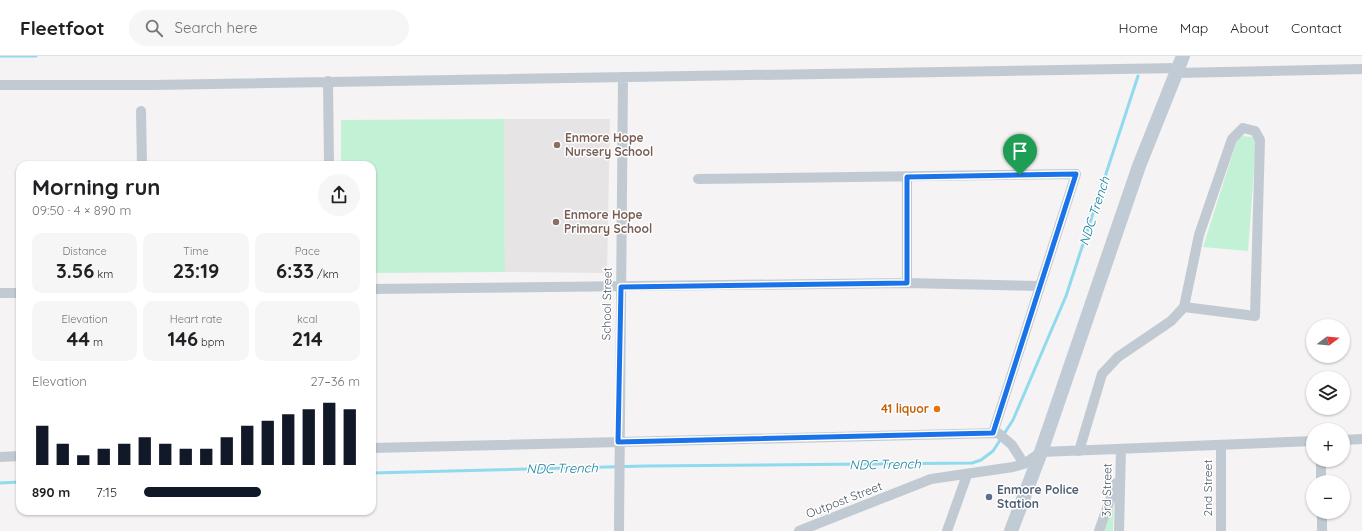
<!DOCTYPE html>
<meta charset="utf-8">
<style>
body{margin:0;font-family:Quicksand,sans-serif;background:#f6f6f6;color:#202124;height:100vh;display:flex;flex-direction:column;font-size:15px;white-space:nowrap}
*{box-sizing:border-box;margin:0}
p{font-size:13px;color:#757577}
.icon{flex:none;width:22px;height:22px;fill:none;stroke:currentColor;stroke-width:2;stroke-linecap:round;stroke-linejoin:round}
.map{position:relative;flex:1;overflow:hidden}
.sheet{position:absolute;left:16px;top:105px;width:360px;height:354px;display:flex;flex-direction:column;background:#fff;border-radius:12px;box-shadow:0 1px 3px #0004}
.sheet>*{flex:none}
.needle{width:26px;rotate:74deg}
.controls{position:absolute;left:1306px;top:263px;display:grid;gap:8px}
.controls a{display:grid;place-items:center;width:44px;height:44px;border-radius:50%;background:#fff;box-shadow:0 1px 3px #0004;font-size:20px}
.pin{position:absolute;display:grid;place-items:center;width:34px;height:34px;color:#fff;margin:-41px -17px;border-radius:50% 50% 50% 0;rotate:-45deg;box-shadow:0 0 4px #0007}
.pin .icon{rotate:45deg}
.round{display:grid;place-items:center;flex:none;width:42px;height:42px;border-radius:21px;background:#f6f6f6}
.head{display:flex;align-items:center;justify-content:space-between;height:68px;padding:0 16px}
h1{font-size:22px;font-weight:700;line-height:30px}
.stats{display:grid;grid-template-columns:repeat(3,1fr);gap:6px;height:68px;padding:4px 16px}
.stats div{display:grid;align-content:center;border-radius:10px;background:#f6f6f6;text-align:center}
.stats b{font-size:20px;font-weight:700}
.stats small{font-size:11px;font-weight:400}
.stats p{font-size:11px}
.chart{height:112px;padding:8px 16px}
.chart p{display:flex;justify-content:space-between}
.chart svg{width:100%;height:72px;margin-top:4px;stroke:#111827;stroke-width:6}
ul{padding:0 16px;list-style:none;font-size:13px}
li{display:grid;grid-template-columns:64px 48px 1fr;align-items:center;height:30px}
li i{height:10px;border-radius:5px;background:#111827}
header{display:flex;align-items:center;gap:24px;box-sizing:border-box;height:56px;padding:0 20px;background:#fff;border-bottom:1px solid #e0e0e0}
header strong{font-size:19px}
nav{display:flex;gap:22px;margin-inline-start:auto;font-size:14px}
.search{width:280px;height:36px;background:#f6f6f6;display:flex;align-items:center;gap:10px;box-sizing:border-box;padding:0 14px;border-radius:22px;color:#757577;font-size:15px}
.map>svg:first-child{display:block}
.education{fill:#e6e4e5}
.green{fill:#c3f1d5}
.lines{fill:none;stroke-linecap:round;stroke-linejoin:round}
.stream{stroke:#90daee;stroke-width:3}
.street{stroke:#c1cad2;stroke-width:10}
.secondary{stroke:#c1cbd6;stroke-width:14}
.route-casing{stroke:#fff;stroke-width:8}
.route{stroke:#1a73e8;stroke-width:5}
.education-dot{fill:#8d6e63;stroke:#fff;stroke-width:1.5}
.food-dot{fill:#e8710a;stroke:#fff;stroke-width:1.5}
.service-dot{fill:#5c6f8a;stroke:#fff;stroke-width:1.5}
.labels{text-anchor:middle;stroke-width:3;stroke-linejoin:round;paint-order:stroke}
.education-label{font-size:12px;font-weight:bold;fill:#785e54;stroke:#fff;text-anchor:start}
.street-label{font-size:12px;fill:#4a5661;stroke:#fff}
.food-label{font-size:12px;font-weight:bold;fill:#c56008;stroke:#fff;text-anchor:end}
.service-label{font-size:12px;font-weight:bold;fill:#4e5e75;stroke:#fff;text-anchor:start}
.water-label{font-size:13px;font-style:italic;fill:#0c7c9b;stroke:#fff}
</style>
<header>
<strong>Fleetfoot</strong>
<div class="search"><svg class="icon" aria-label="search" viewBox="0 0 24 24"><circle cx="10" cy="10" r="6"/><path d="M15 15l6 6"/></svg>Search here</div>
<nav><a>Home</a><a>Map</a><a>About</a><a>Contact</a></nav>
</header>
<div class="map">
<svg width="1362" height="475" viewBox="0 0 1362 475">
<rect width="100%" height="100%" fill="#f5f3f3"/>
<path class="education" d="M504 63H610L607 217 505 216Z"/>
<path class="green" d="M504 63 505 216 372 217V109H341V64Z
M1242 80 1253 81 1256 86 1248 195 1203 191 1237 84Z
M1114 449 1113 475H1104Z"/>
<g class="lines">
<path class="stream" d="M0 0H36
M372 417 645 410 972 407 981 404 993 395 1013 364 1066 240 1138 20
M0 427 20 426"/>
<path class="street" d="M1176 17 1362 13
M328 25 329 109
M0 29H154L1178 12
M141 55 142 109
M698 123 1076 118 993 377
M907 227V121
M372 233 907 227 1039 230
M0 237H20
M1343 384 1362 383
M372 392 998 377 1012 389 1024 408
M1079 395 1102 318 1118 301 1171 265 1184 251 1199 179 1232 83 1243 72 1255 75 1260 84 1255 260 1184 251
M0 401 20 400
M1321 404V426
M1322 456V475
M619 475 623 21
M799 475 931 423 1013 411 1024 408 1041 396 1313 385
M947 475 967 419
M1099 475 1116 427
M1119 475 1121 393
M1221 475V389"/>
<path class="secondary" d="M1011 475 1041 396 1139 110 1183 0"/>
</g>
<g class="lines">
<g class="route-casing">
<path id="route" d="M1076 118 993 377 618 386 621 231 907 227V121Z"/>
</g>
<use href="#route" class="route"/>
</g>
<g class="education-dot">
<circle cx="557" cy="89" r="4"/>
<circle cx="556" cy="166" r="4"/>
</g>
<circle class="food-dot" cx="937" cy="353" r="4"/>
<circle class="service-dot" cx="989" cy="441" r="4"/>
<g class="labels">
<g class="education-label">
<text x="565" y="86">Enmore Hope<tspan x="565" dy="14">Nursery School</tspan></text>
<text x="564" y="163">Enmore Hope<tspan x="564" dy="14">Primary School</tspan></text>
</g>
<g class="street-label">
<text transform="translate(607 248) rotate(-89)" y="4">School Street</text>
<text transform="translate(1208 432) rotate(-90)" y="4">2nd Street</text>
<text transform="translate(1107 434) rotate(-89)" y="4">3rd Street</text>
<text transform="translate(844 444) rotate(-21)" y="4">Outpost Street</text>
</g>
<g class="food-label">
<text x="929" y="357">41 liquor</text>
</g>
<g class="service-label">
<text x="997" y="438">Enmore Police<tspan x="997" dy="14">Station</tspan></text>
</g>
<g class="water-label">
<text transform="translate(1094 155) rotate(-72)" y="5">NDC Trench</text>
<text transform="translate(885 408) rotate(-1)" y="5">NDC Trench</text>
<text transform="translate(562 412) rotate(-1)" y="5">NDC Trench</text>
</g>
</g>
</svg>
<div class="controls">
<a><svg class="needle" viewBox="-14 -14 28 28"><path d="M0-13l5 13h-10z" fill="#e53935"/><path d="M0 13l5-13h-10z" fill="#757577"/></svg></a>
<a><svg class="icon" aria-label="layers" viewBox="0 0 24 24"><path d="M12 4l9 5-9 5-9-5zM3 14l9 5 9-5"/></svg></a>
<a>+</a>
<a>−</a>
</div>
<div class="pin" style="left:1020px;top:119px;background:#1e9e55"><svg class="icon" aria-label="arrive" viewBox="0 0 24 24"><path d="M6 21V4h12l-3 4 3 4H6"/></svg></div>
<section class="sheet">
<div class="head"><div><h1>Morning run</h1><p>09:50 · 4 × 890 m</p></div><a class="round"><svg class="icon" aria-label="share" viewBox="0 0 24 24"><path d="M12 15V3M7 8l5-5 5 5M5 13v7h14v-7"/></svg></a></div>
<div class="stats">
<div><p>Distance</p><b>3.56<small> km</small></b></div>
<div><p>Time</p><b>23:19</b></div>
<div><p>Pace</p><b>6:33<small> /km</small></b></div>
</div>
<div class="stats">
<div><p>Elevation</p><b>44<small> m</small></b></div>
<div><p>Heart rate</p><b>146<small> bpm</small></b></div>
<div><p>kcal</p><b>214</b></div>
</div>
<div class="chart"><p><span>Elevation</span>27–36 m</p>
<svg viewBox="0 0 160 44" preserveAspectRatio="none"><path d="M5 44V20M15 44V31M25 44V38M35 44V34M45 44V31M55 44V27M65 44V31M75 44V34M85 44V34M95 44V27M105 44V20M115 44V17M125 44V13M135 44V10M145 44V6M155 44V10"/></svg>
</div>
<ul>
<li><b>890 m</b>7:15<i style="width:54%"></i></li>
</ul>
</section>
</div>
